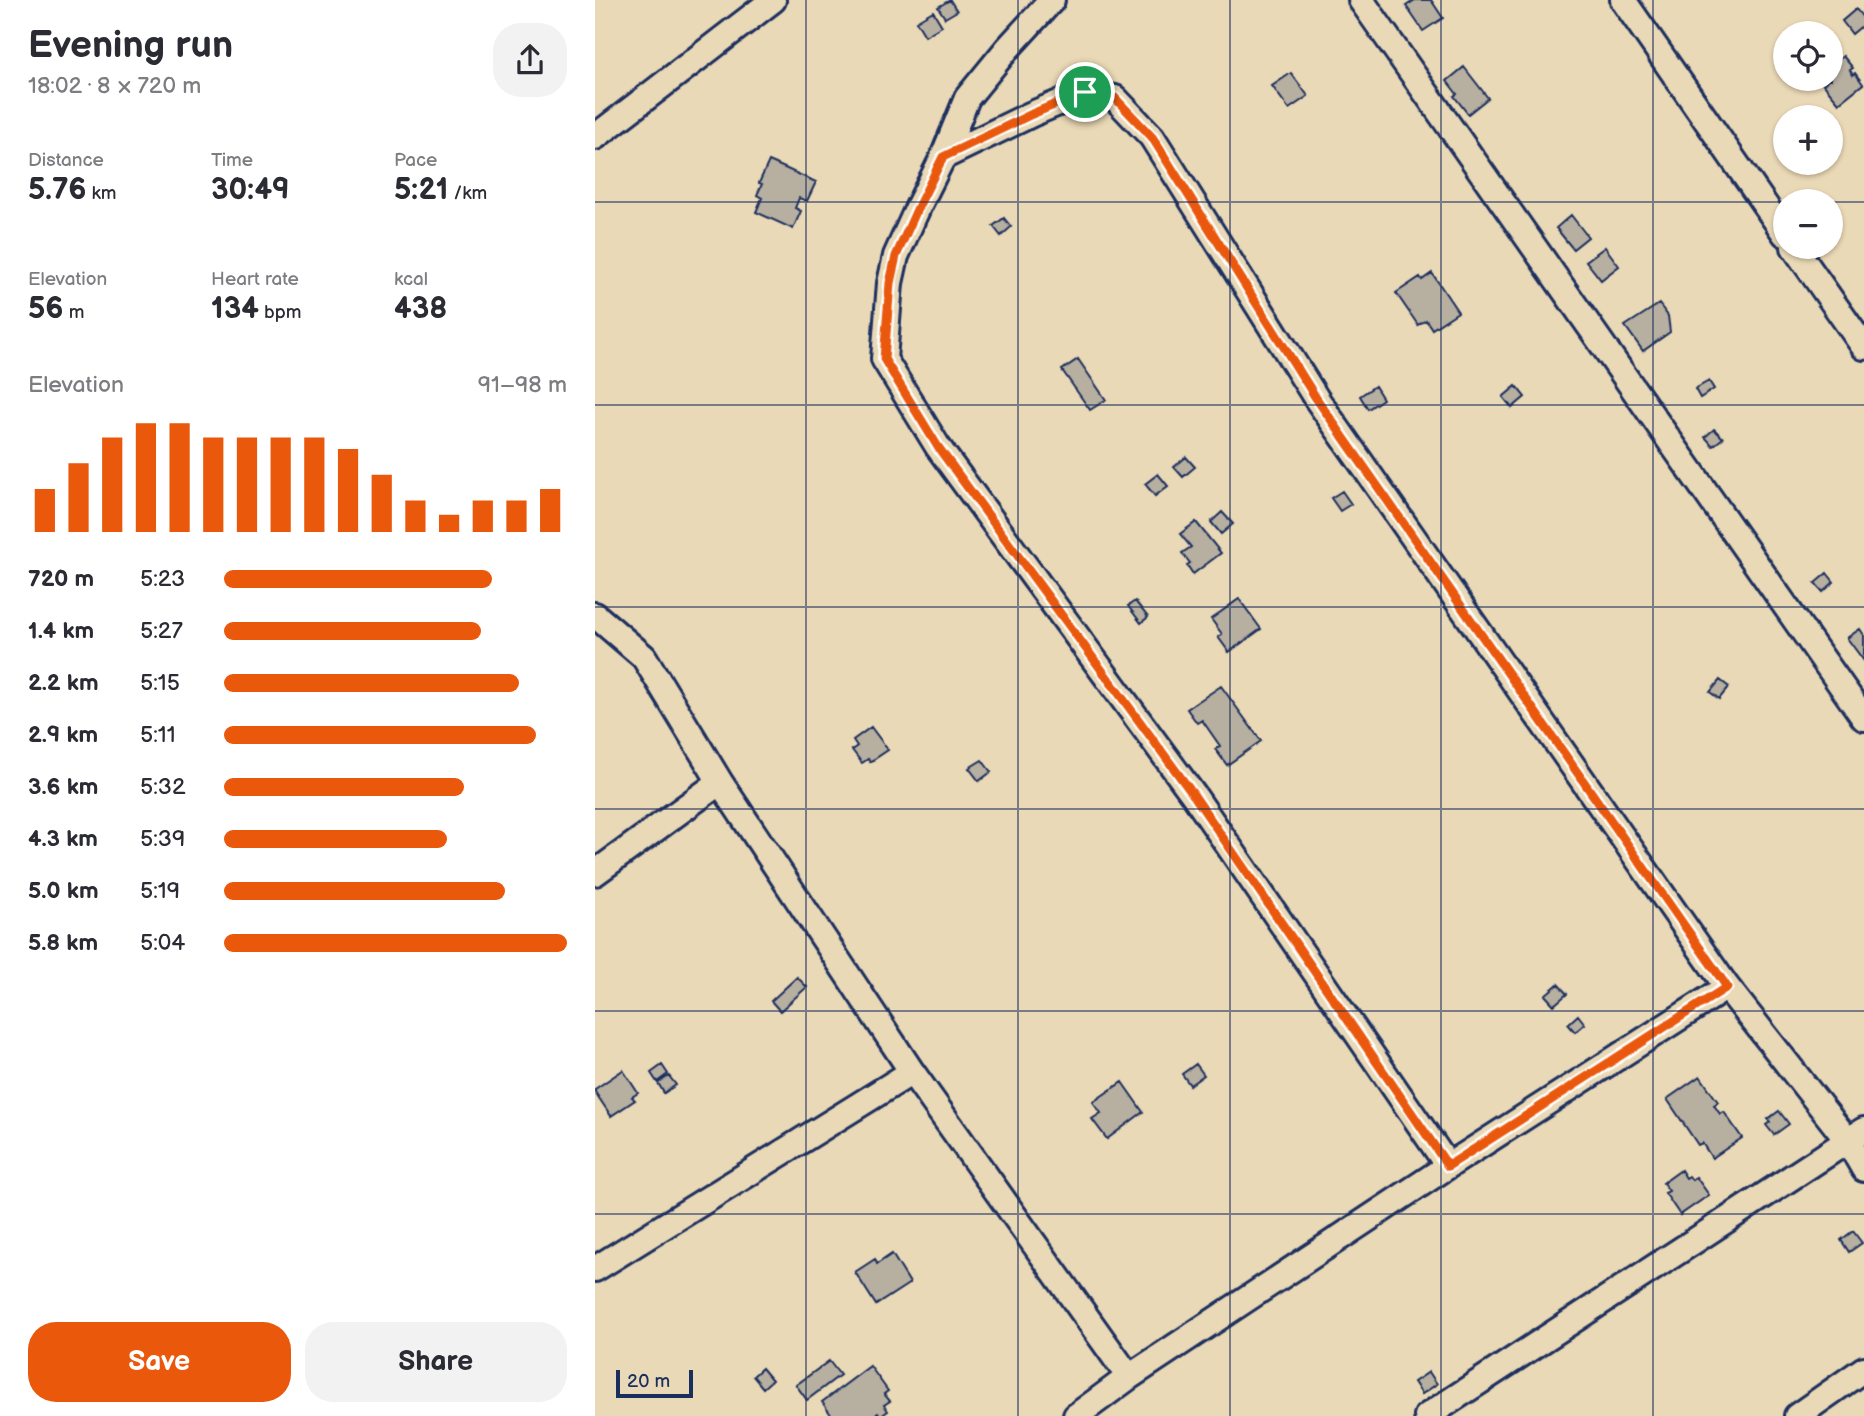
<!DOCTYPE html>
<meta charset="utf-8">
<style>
body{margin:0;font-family:"Balsamiq Sans",sans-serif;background:#f2f2f3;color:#2b2b33;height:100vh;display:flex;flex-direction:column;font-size:26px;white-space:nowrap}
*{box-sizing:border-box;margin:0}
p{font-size:23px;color:#7c7c81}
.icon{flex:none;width:38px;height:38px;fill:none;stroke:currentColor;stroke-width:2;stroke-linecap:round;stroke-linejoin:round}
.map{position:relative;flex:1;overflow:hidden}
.side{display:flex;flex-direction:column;background:#fff;width:595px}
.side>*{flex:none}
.buttons{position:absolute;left:1178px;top:21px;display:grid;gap:14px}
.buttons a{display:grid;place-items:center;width:70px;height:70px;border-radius:50%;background:#fff;box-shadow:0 2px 5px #0004;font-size:35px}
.scale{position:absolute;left:21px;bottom:18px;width:77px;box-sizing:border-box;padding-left:7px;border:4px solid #1b2f5e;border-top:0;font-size:19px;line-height:24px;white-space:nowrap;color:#1b2f5e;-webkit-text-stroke:5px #ead9b6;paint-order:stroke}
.pin{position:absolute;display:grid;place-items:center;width:60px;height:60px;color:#fff;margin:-30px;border:4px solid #fff;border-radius:50%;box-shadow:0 2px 7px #0007}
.round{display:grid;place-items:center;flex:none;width:74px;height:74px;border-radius:28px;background:#f2f2f3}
.overview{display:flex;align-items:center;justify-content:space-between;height:119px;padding:0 28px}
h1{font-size:38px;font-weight:600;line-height:52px}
.figures{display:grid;grid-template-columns:repeat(3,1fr);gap:10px;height:119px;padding:7px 28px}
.figures div{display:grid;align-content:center}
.figures b{font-size:30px;font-weight:600}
.figures small{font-size:19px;font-weight:400}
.figures p{font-size:19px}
.chart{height:196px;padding:14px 28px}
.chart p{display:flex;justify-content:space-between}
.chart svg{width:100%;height:126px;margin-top:7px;stroke:#ea580c;stroke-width:6}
.button{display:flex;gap:14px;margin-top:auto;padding:14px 28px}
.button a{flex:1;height:80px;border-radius:28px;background:#ea580c;color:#fff;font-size:28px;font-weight:600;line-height:80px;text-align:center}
.button a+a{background:#f2f2f3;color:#2b2b33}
ul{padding:0 28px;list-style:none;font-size:23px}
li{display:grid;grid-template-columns:112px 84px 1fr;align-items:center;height:52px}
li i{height:18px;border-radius:9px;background:#ea580c}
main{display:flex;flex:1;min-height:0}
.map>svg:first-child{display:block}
.building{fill:#b7afa0;stroke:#1b2f5e;stroke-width:2}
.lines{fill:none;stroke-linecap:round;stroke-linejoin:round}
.street-casing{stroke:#1b2f5e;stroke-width:30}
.street{stroke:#ead9b6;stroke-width:24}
.route-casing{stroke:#fff;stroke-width:14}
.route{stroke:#ea580c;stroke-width:9}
.grid{fill:none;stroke:#1b2f5e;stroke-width:2;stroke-opacity:0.55}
</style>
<main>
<section class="side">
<div class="overview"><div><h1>Evening run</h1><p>18:02 · 8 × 720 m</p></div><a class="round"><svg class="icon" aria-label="share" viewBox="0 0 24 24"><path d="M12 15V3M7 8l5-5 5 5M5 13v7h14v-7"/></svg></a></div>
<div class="figures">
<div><p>Distance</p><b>5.76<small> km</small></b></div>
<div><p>Time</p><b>30:49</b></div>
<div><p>Pace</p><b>5:21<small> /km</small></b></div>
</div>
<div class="figures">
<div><p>Elevation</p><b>56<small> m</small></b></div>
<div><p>Heart rate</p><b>134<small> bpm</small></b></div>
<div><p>kcal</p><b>438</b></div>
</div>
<div class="chart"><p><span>Elevation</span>91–98 m</p>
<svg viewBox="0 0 160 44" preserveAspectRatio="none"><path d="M5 44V29M15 44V20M25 44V11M35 44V6M45 44V6M55 44V11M65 44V11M75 44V11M85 44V11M95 44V15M105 44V24M115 44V33M125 44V38M135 44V33M145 44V33M155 44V29"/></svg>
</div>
<ul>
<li><b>720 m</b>5:23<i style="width:78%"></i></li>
<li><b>1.4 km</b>5:27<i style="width:75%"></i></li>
<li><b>2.2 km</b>5:15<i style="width:86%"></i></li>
<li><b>2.9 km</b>5:11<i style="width:91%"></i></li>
<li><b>3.6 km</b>5:32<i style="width:70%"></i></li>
<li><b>4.3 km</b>5:39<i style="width:65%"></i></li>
<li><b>5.0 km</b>5:19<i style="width:82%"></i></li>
<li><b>5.8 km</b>5:04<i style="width:100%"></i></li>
</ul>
<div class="button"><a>Save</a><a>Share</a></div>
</section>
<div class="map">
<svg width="1269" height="1416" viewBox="0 0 1269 1416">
<rect width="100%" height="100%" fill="#ead9b6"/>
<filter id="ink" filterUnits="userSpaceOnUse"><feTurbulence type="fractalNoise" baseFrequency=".0143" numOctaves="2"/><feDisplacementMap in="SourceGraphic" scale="14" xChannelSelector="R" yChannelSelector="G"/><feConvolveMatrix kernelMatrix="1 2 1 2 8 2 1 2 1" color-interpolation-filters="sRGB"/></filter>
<g filter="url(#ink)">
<path class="building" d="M355 0 362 11 350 18 343 7Z
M820 0H836L848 18 828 31 811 6Z
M1261 9 1269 19V24L1257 34 1247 21Z
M338 11 347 26 330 36 321 21Z
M1248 56 1258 68 1255 70 1258 75 1260 73 1268 84 1244 103 1228 84 1232 81 1230 79H1236V66Z
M869 67 893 98 873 114 859 96 862 94 852 81Z
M696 73 713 96 694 109 677 86Z
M174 161 221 182 212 201 204 198 200 208 206 211 198 229 161 212 167 198 162 195 167 184 164 183Z
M976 215 993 237 978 249 961 228Z
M409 218 416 227 406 236 398 226Z
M1010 247 1024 266 1006 280 991 261Z
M837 273 863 312 837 329 831 320 823 325 801 293 825 277 827 280Z
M1064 304 1073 316 1075 332 1048 351 1030 326Z
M483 359 511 400 495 410 467 370Z
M1114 381 1119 389 1105 398 1100 389Z
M780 386 788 399 773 409 765 396Z
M921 386 930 397 917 408 908 397Z
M1119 429 1128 438 1118 446 1110 437Z
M591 457 600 467 588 477 579 467Z
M563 474 573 486 560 496 550 484Z
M747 491 756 504 745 511 736 498Z
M627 512 638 524 626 534 616 522Z
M601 522 626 553 598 574 592 565 595 563 587 553 596 547 585 534Z
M1232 573 1239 582 1228 592 1220 583Z
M644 599 666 629 634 652 623 637 627 634 616 619Z
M540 601 553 617 546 623 533 606Z
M1265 629 1269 635V661L1252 638Z
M1125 680 1134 687 1124 699 1115 692Z
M626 686 666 741 632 765 620 749 625 746 607 720 602 723 592 709Z
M276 727 293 750 275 762 273 759 267 763 257 750 262 746 258 740Z
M387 760 396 772 384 781 374 768Z
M202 977 212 987 185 1011 176 1001Z
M963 984 972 994 959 1005 950 995Z
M983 1015 990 1024 980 1032 973 1024Z
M601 1064 609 1075 595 1085 587 1074Z
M67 1065 73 1074 62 1082 56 1073Z
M28 1070 43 1093 37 1097 40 1100 16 1116 0 1092V1089Z
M74 1076 81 1085 69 1093 63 1083Z
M1105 1076 1123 1102 1119 1105 1125 1114 1129 1112 1147 1138 1117 1158 1107 1143 1103 1145 1072 1099Z
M527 1082 548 1112 512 1139 497 1119 506 1113 498 1102Z
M1184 1111 1194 1124 1179 1135 1171 1125 1175 1122 1173 1119Z
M1086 1170 1091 1178 1094 1176 1097 1180 1101 1177 1114 1195 1085 1215 1070 1193 1074 1191 1068 1183Z
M1258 1231 1267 1243 1254 1252 1246 1240Z
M297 1254 315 1283 281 1305 260 1272 280 1259 282 1264Z
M234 1361 245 1375 212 1400 201 1385Z
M275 1366 293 1391 289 1394 295 1401 289 1405 293 1411 286 1416 283 1413 279 1416H237L227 1402Z
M167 1368 177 1380 168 1388 158 1376Z
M834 1372 842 1384 827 1394 819 1382Z"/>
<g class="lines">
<g class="street-casing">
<path id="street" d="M766 0 1269 718
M1028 0 1190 234
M0 137 178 0
M348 157 372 98 412 49 457 0
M1199 247 1269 347
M0 615 49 657 125 782 317 1072 534 1377
M0 873 125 782
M853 1166 600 797 343 447 289 359 295 283 301 256 324 205 348 157 437 114 490 92 520 98 557 137 721 398 1132 987 1253 1141 1269 1169
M0 1269 317 1072
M481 1416 534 1377 853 1166 1132 987
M832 1416 1269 1130
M1202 1416 1269 1369"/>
</g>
<use href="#street" class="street"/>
</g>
</g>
<g class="lines" filter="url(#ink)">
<g class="route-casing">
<path id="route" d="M490 92 520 98 557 137 721 398 1132 987 853 1166 600 797 343 447 289 359 295 283 301 256 324 205 348 157 437 114Z"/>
</g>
<use href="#route" class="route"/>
</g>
<path class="grid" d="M211 0V1416M423 0V1416M635 0V1416M846 0V1416M1058 0V1416M0 202H1190M1236 202H1269M0 405H1269M0 607H1269M0 809H1269M0 1011H1269M0 1214H1269"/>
</svg>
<div class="buttons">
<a><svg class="icon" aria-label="locate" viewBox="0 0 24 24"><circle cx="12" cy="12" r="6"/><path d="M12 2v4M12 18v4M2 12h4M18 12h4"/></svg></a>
<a>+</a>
<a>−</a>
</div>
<div class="scale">20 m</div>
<div class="pin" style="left:490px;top:92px;background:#1e9e55"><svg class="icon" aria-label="arrive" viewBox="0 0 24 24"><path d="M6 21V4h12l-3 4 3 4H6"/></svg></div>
</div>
</main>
